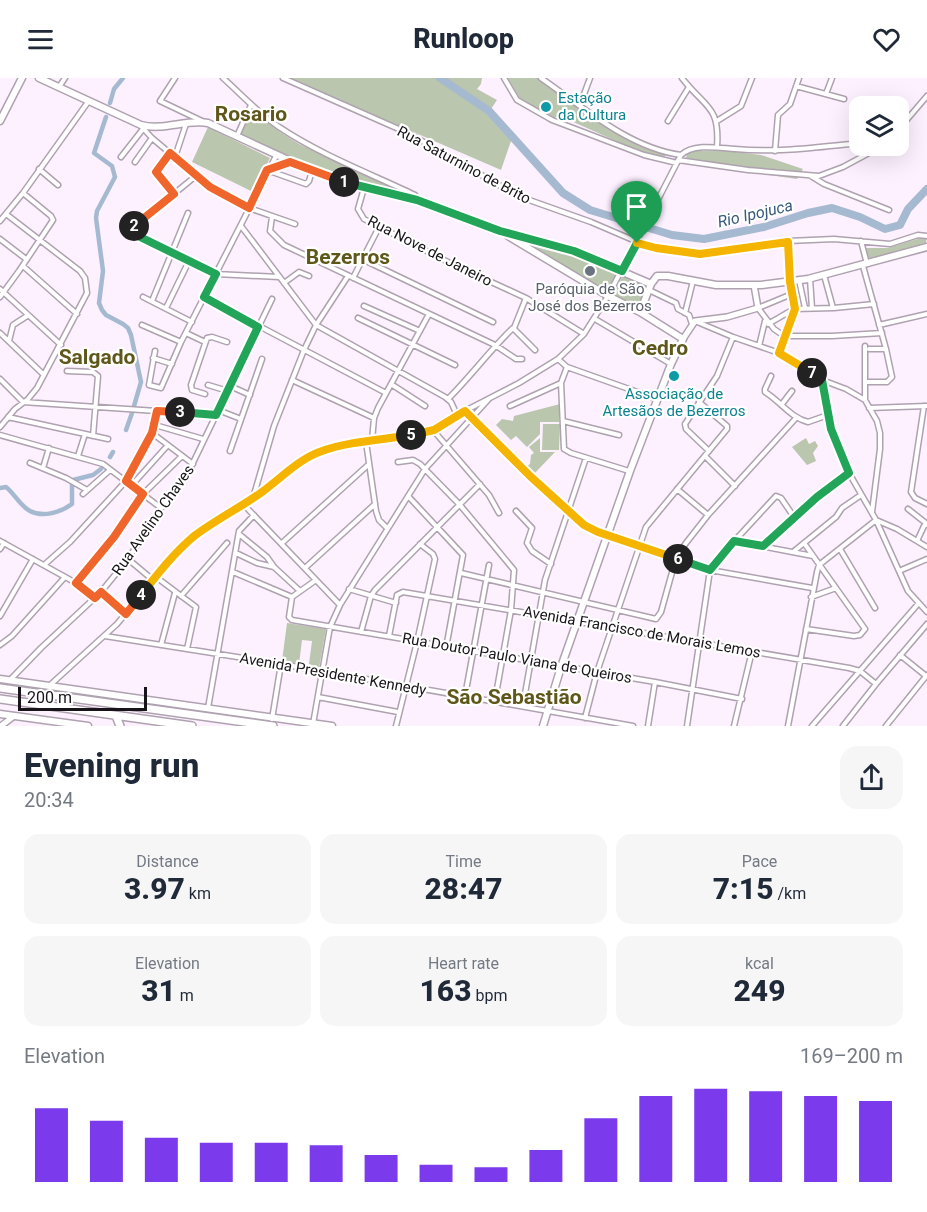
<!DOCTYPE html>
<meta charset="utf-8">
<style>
body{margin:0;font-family:Roboto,sans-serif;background:#f6f6f7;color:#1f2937;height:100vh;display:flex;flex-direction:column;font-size:22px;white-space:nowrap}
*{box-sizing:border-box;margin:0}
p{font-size:20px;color:#747a83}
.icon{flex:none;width:33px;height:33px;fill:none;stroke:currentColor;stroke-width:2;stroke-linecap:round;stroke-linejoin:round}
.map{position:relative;height:648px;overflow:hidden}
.drawer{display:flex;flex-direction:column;background:#fff;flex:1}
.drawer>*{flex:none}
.controls{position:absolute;left:849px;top:18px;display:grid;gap:12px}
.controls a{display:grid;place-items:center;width:60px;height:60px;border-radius:12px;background:#fff;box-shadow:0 6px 24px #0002;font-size:30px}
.scale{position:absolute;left:18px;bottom:15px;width:129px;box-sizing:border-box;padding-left:6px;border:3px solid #181419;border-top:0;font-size:16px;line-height:21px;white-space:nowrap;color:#181419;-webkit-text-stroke:4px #fff;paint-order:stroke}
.pin{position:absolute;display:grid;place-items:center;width:51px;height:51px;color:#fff;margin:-62px -26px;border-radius:50% 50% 50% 0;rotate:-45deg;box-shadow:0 0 6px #0007}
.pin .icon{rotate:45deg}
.km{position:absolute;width:30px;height:30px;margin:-15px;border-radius:50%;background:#222;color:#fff;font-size:16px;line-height:30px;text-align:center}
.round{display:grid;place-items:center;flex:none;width:63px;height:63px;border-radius:18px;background:#f6f6f7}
.head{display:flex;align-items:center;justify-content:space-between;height:102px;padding:0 24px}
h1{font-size:33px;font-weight:800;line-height:45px}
.figures{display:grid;grid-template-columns:repeat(3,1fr);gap:9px;height:102px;padding:6px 24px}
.figures div{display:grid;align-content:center;border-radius:15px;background:#f6f6f7;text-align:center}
.figures b{font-size:30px;font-weight:800}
.figures small{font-size:16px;font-weight:400}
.figures p{font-size:16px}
.chart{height:168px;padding:12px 24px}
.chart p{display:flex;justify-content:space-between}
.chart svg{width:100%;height:108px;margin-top:6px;stroke:#7c3aed;stroke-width:6}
header{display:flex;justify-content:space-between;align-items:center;height:78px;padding:0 24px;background:#fff;font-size:27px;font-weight:800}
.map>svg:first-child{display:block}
.green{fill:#bac6ad}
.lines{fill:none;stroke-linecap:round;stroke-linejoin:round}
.canal{stroke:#a5bad1;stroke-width:4.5}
.river{stroke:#a5bad1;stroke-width:8}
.minor-casing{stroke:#afa2b0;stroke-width:7}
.tertiary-casing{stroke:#afa2b0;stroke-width:8}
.secondary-casing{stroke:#afa2b0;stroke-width:9}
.primary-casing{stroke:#afa2b0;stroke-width:9}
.trunk-casing{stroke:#afa2b0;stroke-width:10}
.minor{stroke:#fff;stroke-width:4}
.tertiary{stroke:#fff;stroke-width:5}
.secondary{stroke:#fff;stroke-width:6}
.primary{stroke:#fff;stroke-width:6}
.trunk{stroke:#fff;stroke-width:7}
.split-1-casing{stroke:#fff;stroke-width:12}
.split-2-casing{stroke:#fff;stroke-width:12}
.split-3-casing{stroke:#fff;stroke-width:12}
.split-4-casing{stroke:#fff;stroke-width:12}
.split-5-casing{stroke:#fff;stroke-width:12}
.split-6-casing{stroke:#fff;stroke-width:12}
.split-7-casing{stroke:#fff;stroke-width:12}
.split-8-casing{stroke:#fff;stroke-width:12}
.split-1{stroke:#22a559;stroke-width:8}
.split-2{stroke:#f0652b;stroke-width:8}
.split-3{stroke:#22a559;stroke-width:8}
.split-4{stroke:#f0652b;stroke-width:8}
.split-5{stroke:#f5b400;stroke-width:8}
.split-6{stroke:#f5b400;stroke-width:8}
.split-7{stroke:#22a559;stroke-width:8}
.split-8{stroke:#f5b400;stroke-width:8}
.culture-dot{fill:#0f9aa8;stroke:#fff;stroke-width:2}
.worship-dot{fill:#6b7280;stroke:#fff;stroke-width:2}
.labels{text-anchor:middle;stroke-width:4.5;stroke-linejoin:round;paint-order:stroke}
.culture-label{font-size:15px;fill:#0d838f;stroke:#fff;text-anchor:start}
.street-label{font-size:15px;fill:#181419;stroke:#fff}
.worship-label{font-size:15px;fill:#5b616d;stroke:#fff}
.water-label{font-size:16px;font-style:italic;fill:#385a7d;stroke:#fff}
.district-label{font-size:21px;font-weight:bold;fill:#5f571a;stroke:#fff}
</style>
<header><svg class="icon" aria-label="menu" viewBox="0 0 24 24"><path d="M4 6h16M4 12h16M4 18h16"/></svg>Runloop<svg class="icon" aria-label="heart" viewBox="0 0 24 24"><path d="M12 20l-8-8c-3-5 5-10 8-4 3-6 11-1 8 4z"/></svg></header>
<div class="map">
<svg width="927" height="648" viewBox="0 0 927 648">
<rect width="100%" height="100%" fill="#fdf0ff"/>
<path class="green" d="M289 0H437L473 23 512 60 501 92Z
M446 0H482L481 6 477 11 497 22 491 31Z
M508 0H539L580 28 596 42 665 76V79L645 76 560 38 553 40 522 24Z
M251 31 280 54 299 66 414 120 324 98 240 57Z
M208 49 270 80 253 114 192 84Z
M694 73H728L761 77 803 91 797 101 685 85 687 76Z
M927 158 926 165 867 183 865 171 867 170H888Z
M531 166 579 179 617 196 607 215 530 169Z
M623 197 647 208 637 229 612 218Z
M560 326 559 344H540V356L527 369 516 358 511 362 496 347 502 341 513 343 514 338Z
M543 346H560L559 372H542Z
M540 360V374H555L533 397 526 389 530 386 531 377 534 375 529 369Z
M806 360 809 366 815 363 818 368 813 375 816 383 807 387 792 369Z
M287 545 326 551 319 590 309 586 312 563 302 562 299 586 282 583Z"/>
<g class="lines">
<path class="canal" d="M110 25 114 11 123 0
M106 39 94 75 112 88 115 99 97 133 96 140 103 193 99 225 102 232 106 237 123 246 128 250 131 257 141 304 134 328
M126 352 132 335
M110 379 113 374
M73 402 93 397 101 391
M0 410 6 409C14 415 20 428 30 433 43 440 61 434 72 426V404"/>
<path class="river" d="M440 0 489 33 563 115 590 132 672 157 704 161 764 149 808 135 832 130 860 139 885 151 900 147 908 131 927 111"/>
<g class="minor-casing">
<path id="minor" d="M175 0 160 23 202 43
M223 0C242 17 258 35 279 49 321 77 369 95 415 117L417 122
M283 0 410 56 518 118 591 144 647 168 700 176 788 163 834 161 890 166 918 157 927 158
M504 0 517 22 552 42 644 77 677 85
M541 0C583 29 629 70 681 77
M682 0C705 30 720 27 717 69
M796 8 844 21
M59 9 65 0
M826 16 832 0
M580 27 590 0
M668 43 689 9
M717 43 741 28 752 0
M141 48 152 60 210 109 249 130 295 146
M898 52 927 18
M237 58 251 27
M775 73 778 37 790 26 799 0
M170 75 156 94 174 116
M121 79 143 51
M175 79 186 46
M678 82 748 92 819 98 843 89 882 68
M135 84 152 60
M39 91 58 107
M267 92 306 106 309 103 312 93
M268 92 290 84
M197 97 137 146 131 151 132 155 216 196 279 199
M811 98 824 106 889 132
M364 110 358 131 364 141 448 184 526 220 584 256
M272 139 270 153 284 167 495 267 516 281H522
M0 143 23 115 88 24
M241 148 316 247 445 319 451 324 457 337
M0 161 26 181
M861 163 867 186
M362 181 493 244
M23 188 77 236
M863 188 886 271 892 299 887 304H865
M824 197 833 230
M353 200 379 149
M810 201 812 230
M799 202 805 230
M284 205 299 194 309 198
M0 211 61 267
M649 212 676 225 678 231 689 237 692 246
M792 216 758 230 774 251 784 258H832L882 255
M0 219 19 193 53 142 51 138 23 115
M143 219 192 244
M204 219 386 315
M152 223 188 135
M364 228 420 253
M166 230 189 183
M685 235 693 203
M358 240 455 287
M595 241 671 286
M695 243 733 259 785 277 822 302 846 311 865 322 877 343 880 355V371L872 434
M768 246 794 231 834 230 874 226
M142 247 181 264
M879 247 927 236
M514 250 526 220
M0 255 44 297
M186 255 205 264
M9 263 13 247 27 238
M759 268 765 243
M865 268V322
M869 271H886
M155 273 149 307 161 310 181 264 276 78
M779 275 794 231 790 204 788 163
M153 280 172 286
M558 281 567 289 657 321
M567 289 561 305 564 371 571 375 629 393
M67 293 93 294 98 298 93 358
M771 298 765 311V314C780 323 791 340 808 344L828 337
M0 301 23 324 216 337
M292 302 374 340
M822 302 831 351 849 395 876 442 908 513 927 534
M391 306 425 328
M208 307 228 313
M230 308 250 317
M205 316 192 312 191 307 207 260 212 259 227 264
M448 321C471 298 490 272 513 250L535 272
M782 326 792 313
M510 328 561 305
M924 328 911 414 915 420 927 426
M869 330 927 328
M218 332 241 341
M465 333 530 398 568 434 591 451 710 492 812 510
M8 339 108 361
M563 343 619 357
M155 347 203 361
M0 349 15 331 28 321 37 310 87 215 85 200 80 193 6 136
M433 352 489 417 499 435
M152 355 193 386
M0 357 103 386 161 430
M372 363 374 340 378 330 429 236
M366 364 376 433 379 442 387 450
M230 373 262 281
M709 373 686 351 685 346 717 298 733 259
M78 378 85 356
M705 378 735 408
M398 384 413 382 420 386 460 427 514 492 511 532 495 622
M30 385 66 400 87 412
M43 390 49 370
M132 407 168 367
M677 411 708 437
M83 416 110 392
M408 418 463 477 446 570
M253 420 274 348 304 272 316 247 348 198
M244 427 340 527
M908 431 927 446
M516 433 532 450 527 465 532 473 551 486
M239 456 267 479 274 489 300 513
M0 463 76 505 95 520
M735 463 813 478
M917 463 924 448 927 446
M282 465 368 387
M804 465 865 551 860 557 854 558 806 551
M763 468 817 419 849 395
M0 471 4 465
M840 471 875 530
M793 474 836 439 842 430 861 417
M236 475 257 485 274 489
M128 481 153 502
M44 487 70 464 126 403 152 355 157 333
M305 490 375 426
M899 493 927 481
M233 494 292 519
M461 495 656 541 661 534 676 480 686 465 708 437 796 340
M156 499 196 529 187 571
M316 502 292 519 289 539 292 542 655 604 742 621
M76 505 114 459 143 416 182 378
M349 511 396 525
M101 514 126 536
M181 518 227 465
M811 519 836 510
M0 538 33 481
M361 554 371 518 375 512 480 406
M105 558 281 586 633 648
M389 558 397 517 403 514 849 590 860 593 876 606
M0 567 12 558 65 499
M161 567 175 515
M900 577 926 598
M10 602 41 570 101 514 128 481 161 430 190 391 272 221
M49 608 117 546 165 488 193 460 244 427 307 380 321 373 340 368 433 352 457 337 519 305 558 281 584 256 608 218 681 77C694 65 719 70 735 71 777 75 818 69 860 65
M465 618 489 487
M318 619 398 634
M523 627 545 502 586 380
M208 630 239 453 254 437
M585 640 597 594 646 449 727 351V348L699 324
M272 641 281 586
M313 646 330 549 340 527 425 391 488 322
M396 648 417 564 435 481 433 476 420 466
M648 648 655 604
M687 648 710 492 715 484 776 418 781 420 794 439
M734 648 752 573
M788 648 817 494 819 487 876 442 897 451 927 469
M812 648 918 526
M843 648 876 606 927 546
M886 648 927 597"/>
</g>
<g class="tertiary-casing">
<path id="tertiary" d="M683 261 695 243 727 239 758 230 754 207
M1 648 14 638"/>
</g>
<g class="secondary-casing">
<path id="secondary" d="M39 0 141 47C163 53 186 41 208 45L312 93 364 110 417 122 500 153 574 173 651 206
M0 43 22 0
M508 158 608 218 640 234 683 261 671 286 630 393 561 589 543 648
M640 234 651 206 657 198H668L716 207H761L808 201 927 169"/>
</g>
<g class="primary-casing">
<path id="primary" d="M0 601 332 648
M0 636 88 648"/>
</g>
<g class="trunk-casing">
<path id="trunk" d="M0 610 273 648
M0 621 192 648
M116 638 120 648"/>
</g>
<use href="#minor" class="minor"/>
<use href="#tertiary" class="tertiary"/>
<use href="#secondary" class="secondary"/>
<use href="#primary" class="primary"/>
<use href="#trunk" class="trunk"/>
</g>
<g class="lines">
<g class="split-1-casing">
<path id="split-1" d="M344 104 417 122 500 153 574 173 622 193 637 165"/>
</g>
<g class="split-2-casing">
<path id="split-2" d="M134 148 174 116 156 94 170 75 210 109 249 130 267 92 290 84 344 104"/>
</g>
<g class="split-3-casing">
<path id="split-3" d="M134 148 131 152 134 156 216 196 204 219 258 249 216 337 180 334"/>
</g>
<g class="split-4-casing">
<path id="split-4" d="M141 517 126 536 101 514 95 520 76 505 114 459 143 416 126 403 152 355 157 333 180 334"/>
</g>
<g class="split-5-casing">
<path id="split-5" d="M141 517C157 497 173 476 193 459 215 442 240 430 262 414 280 401 300 380 322 373 350 363 382 362 411 357"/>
</g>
<g class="split-6-casing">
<path id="split-6" d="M411 357 434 352 465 333 530 398 584 447 598 454 678 481"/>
</g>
<g class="split-7-casing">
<path id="split-7" d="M678 481 710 492 734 463 763 468 817 419 849 395 831 351 822 302 812 295"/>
</g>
<g class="split-8-casing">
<path id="split-8" d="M637 165 656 170 700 176 788 164 790 204 795 231 779 275 812 295"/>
</g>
<use href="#split-1" class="split-1"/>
<use href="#split-2" class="split-2"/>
<use href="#split-3" class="split-3"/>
<use href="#split-4" class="split-4"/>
<use href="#split-5" class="split-5"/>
<use href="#split-6" class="split-6"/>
<use href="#split-7" class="split-7"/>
<use href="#split-8" class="split-8"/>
</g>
<g class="culture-dot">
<circle cx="546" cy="29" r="6"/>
<circle cx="674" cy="298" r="6"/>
</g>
<circle class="worship-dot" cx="590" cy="193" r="6"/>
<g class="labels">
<g class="culture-label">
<text x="558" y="25">Estação<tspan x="558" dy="17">da Cultura</tspan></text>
<text x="674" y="321" text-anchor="middle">Associação de<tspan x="674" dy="17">Artesãos de Bezerros</tspan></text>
</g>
<g class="street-label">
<text transform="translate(464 87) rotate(28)" y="5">Rua Saturnino de Brito</text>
<text transform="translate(430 173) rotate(27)" y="5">Rua Nove de Janeiro</text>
<text transform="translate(153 442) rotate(-55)" y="5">Rua Avelino Chaves</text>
<text transform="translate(642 554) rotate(10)" y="5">Avenida Francisco de Morais Lemos</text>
<text transform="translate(517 580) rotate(10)" y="5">Rua Doutor Paulo Viana de Queiros</text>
<text transform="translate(333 596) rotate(10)" y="5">Avenida Presidente Kennedy</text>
</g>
<g class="worship-label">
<text x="590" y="216">Paróquia de São<tspan x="590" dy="17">José dos Bezerros</tspan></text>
</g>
<g class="water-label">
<text transform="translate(755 135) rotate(-13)" y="6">Rio Ipojuca</text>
</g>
<g class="district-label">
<text x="251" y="43">Rosario</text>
<text x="348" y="186">Bezerros</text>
<text x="660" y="277">Cedro</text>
<text x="97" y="286">Salgado</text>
<text x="514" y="626">São Sebastião</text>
</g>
</g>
</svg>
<div class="controls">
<a><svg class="icon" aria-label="layers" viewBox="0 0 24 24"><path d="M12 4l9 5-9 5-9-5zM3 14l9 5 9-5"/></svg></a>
</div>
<div class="scale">200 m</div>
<div class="pin" style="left:637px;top:165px;background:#1e9e55"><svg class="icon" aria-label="arrive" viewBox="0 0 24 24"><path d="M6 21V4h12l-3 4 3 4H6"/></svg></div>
<b class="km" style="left:344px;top:104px">1</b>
<b class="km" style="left:134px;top:148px">2</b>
<b class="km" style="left:180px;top:334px">3</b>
<b class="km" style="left:141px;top:517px">4</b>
<b class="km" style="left:411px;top:357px">5</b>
<b class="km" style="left:678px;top:481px">6</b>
<b class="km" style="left:812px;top:295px">7</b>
</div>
<section class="drawer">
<div class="head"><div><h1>Evening run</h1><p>20:34</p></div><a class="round"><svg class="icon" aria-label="share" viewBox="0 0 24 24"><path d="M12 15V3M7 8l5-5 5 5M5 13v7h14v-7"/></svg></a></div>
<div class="figures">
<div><p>Distance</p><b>3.97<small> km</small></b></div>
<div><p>Time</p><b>28:47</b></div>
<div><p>Pace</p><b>7:15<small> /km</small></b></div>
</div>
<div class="figures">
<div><p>Elevation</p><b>31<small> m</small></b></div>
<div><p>Heart rate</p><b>163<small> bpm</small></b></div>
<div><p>kcal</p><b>249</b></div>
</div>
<div class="chart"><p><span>Elevation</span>169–200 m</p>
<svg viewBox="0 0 160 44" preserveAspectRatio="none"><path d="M5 44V14M15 44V19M25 44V26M35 44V28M45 44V28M55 44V29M65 44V33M75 44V37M85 44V38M95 44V31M105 44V18M115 44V9M125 44V6M135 44V7M145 44V9M155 44V11"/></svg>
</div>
</section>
